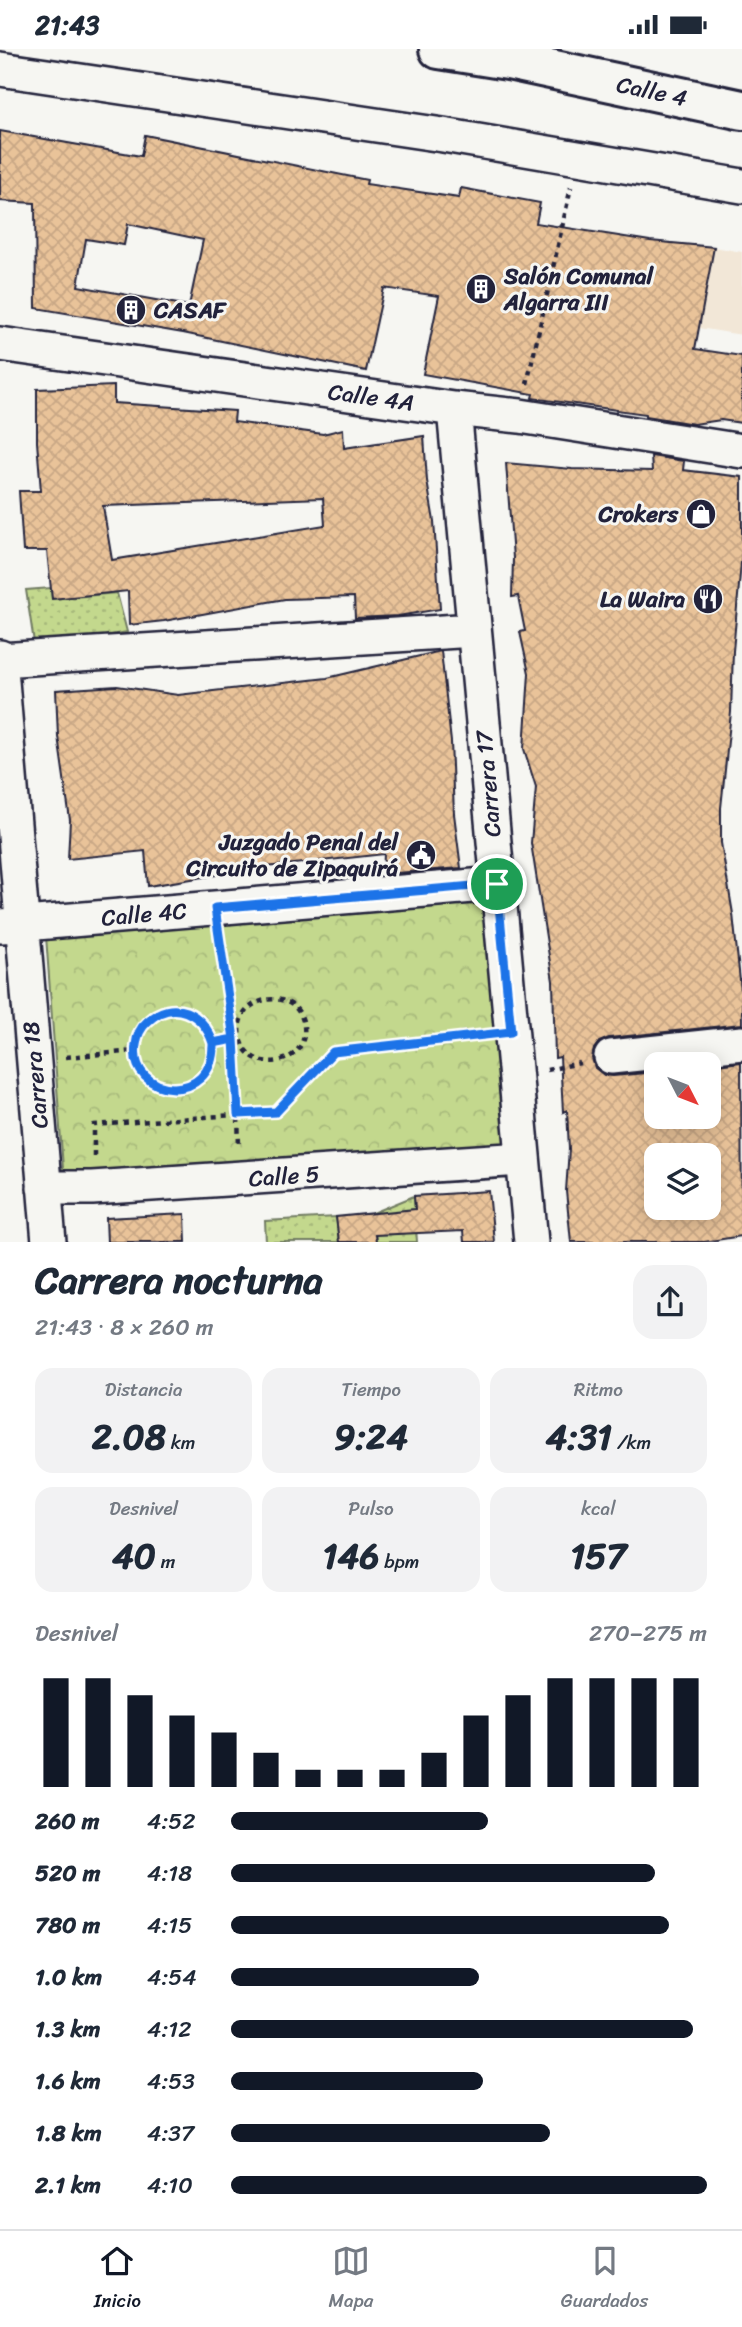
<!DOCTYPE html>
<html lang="es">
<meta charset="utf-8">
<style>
body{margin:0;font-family:Sriracha,sans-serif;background:#f2f2f3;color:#1f2937;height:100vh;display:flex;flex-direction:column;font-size:26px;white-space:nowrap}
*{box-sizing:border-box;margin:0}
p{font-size:23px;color:#747a83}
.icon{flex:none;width:38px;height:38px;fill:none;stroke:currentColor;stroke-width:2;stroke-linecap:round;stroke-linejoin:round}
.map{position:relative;height:1193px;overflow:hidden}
.sheet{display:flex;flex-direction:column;background:#fff;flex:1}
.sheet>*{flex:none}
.needle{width:46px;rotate:132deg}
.tools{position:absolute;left:644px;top:1003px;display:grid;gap:14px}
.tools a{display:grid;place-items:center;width:77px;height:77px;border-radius:14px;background:#fff;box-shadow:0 4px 18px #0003;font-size:35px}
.pin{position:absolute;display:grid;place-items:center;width:60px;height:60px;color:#fff;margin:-30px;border:4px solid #fff;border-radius:50%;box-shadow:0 2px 7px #0007}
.round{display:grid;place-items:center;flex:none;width:74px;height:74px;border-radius:21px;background:#f2f2f3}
.overview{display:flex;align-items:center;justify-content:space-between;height:119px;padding:0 35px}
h1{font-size:38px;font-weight:700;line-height:52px}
.metrics{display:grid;grid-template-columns:repeat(3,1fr);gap:10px;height:119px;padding:7px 35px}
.metrics div{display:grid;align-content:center;border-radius:18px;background:#f2f2f3;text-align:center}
.metrics b{font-size:35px;font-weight:700}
.metrics small{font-size:19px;font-weight:400}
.metrics p{font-size:19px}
.chart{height:196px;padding:14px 35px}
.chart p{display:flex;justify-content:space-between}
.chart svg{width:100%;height:126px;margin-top:7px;stroke:#111827;stroke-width:6}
ul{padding:0 35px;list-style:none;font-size:23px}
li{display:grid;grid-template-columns:112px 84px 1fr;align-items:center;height:52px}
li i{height:18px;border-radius:9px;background:#111827}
.status{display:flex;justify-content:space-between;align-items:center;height:49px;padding:0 35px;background:#fff;direction:ltr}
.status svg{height:19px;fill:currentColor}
.dock{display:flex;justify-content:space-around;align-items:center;height:98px;border-top:2px solid #e0e1e3;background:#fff;font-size:19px;color:#747a83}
.dock a{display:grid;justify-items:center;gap:4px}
.dock .selected{color:#111827}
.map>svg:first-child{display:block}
.built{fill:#f2e7d7}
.grass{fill:url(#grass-dots);stroke:#727d64;stroke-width:2}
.park{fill:url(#park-crowns);stroke:#727d64;stroke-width:2}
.building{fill:url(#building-cross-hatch);stroke:#22223b;stroke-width:2;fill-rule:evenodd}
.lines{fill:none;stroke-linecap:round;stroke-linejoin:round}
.street-casing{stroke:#22223b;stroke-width:38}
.secondary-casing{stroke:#22223b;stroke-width:44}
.path{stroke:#22223b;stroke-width:4.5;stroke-dasharray:5 5;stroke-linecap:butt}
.street{stroke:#f6f6f2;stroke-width:33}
.secondary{stroke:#f6f6f2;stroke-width:38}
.route-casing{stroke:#fff;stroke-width:14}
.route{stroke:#1a73e8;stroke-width:9}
.labels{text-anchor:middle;stroke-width:6;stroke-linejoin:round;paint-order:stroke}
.street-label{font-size:23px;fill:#22223b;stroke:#f6f6f2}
.poi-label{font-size:23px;font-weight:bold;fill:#22223b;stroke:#f6f6f2;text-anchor:end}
</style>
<div class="status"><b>21:43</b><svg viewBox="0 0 49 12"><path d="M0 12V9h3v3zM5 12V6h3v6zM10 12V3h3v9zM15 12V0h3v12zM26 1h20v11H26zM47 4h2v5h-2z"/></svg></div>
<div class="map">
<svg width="742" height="1193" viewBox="0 0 742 1193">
<defs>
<pattern id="grass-dots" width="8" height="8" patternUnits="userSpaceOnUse" patternTransform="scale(1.75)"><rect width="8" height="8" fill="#c3d88d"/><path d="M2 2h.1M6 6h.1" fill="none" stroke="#a7b97b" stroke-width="1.8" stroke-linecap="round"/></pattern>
<pattern id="park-crowns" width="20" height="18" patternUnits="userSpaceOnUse" patternTransform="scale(1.75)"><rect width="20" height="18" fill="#c3d88d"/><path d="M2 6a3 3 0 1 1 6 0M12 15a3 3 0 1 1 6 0" fill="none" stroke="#a7b97b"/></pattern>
<pattern id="building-cross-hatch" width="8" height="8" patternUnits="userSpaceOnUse" patternTransform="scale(1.75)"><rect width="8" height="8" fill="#e9c399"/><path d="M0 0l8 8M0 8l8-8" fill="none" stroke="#c8a785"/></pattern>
</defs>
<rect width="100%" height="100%" fill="#f6f6f2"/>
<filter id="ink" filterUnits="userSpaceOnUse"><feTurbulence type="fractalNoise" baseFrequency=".0143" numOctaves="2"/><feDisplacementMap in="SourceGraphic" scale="14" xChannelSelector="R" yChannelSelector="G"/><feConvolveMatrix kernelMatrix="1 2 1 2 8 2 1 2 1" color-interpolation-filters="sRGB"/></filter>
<g filter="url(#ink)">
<path class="built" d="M714 198 742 203V286L699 279Z"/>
<path class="grass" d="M51 539 52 550 117 544 127 583 35 600 26 541Z
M414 1147 417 1193H376L373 1164Z
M336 1168 339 1193H266L265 1172Z"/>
<path class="park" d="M490 852 509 1098 64 1133 46 887Z"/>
<path class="building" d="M0 82 141 107 145 86 367 131 366 135 459 149 461 139 540 154 536 174 650 192 714 198 695 300 742 307V374L721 371 694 375 646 367V365L532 349 533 345 423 325 439 247 384 239 366 322 183 284 36 259 35 154 0 152ZM128 175 203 191 189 257 78 237 86 190 124 196Z
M114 337V354L235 362 234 373 323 385 343 380 344 399 424 387 427 432 434 472 440 560 398 567 355 569 354 548 285 550 164 572 129 576 128 542 52 550 47 502H23L19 442H41L37 393V340ZM323 449 325 476 112 511 103 457Z
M651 407 684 412 683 421 742 428V503L733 602 731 663 721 759V794L733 865 742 951V975L609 989 599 993 594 1000 592 1009 595 1019 604 1026 613 1027 656 1023V1068H709V1017L741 1013 742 1187 704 1193H571L566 1142 569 1100 567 1061 563 1063 560 1008 555 1009 553 932 531 794 536 738 524 700 529 624 520 583 525 582 518 547 512 548 513 509 506 414 572 420 652 422ZM656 1106H709V1158H656Z
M441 602 451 693 454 765 461 819 383 825 384 805 266 818 148 837 145 802 68 810 70 771 58 687 56 641 117 637 178 646 327 629Z
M489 1142 494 1193H464L463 1182 375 1186 376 1193H339L336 1168 415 1160 414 1147Z
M185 1165 186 1193H107L106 1169Z"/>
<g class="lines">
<g class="street-casing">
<path id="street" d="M0 20 443 86 742 137
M0 295 454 360 520 367 742 402
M454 360 531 1193
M0 608 49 1193
M0 611 474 581
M1 877 497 835
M611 1008 742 994
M44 1139H92L523 1110"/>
</g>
<g class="secondary-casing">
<path id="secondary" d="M439 0 508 11 742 61"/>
</g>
<path class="path" d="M527 335 571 138
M220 890 236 1006 239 1097
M135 1001a39 39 0 1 1 78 0a39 39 0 1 1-78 0Z
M213 994 240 989C249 1027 309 1017 304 977 298 934 231 946 240 989
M66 1008 135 1002
M547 1021 580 1014
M94 1107V1076L276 1063 333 1003 479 987"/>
<use href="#street" class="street"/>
<use href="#secondary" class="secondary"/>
</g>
</g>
<g class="lines" filter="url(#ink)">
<g class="route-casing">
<path id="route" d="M497 835 215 859 234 990 213 994C215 1058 128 1049 136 996 137 987 140 979 147 973 173 948 203 964 213 994L234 990 238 1065 276 1063 333 1003 511 983 497 835"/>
</g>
<use href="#route" class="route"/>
</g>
<defs>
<g id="building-disc" transform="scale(1.575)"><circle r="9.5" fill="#22223b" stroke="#f6f6f2"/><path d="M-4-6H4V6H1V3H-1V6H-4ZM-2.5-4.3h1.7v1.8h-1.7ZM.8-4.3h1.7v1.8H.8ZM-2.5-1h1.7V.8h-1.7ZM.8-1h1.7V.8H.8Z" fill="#fff"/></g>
<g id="shop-disc" transform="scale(1.575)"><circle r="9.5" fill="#22223b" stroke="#f6f6f2"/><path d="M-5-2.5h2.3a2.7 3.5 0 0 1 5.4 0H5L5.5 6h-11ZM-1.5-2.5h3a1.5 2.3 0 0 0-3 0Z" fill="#fff"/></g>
<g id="restaurant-disc" transform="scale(1.575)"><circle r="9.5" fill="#22223b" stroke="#f6f6f2"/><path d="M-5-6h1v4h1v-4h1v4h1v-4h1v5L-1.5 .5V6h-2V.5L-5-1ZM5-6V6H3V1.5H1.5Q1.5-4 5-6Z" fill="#fff"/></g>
<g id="civic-disc" transform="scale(1.575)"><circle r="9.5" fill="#22223b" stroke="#f6f6f2"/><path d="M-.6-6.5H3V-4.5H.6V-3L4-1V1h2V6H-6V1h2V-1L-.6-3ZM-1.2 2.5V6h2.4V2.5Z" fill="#fff"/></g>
</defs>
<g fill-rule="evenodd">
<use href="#building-disc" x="481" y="240"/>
<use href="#building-disc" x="131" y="261"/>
<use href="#shop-disc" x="701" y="465"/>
<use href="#restaurant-disc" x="708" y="550"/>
<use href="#civic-disc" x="421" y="806"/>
</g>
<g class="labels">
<g class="street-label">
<text transform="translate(652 42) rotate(12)" y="8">Calle 4</text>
<text transform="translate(371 348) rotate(8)" y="8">Calle 4A</text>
<text transform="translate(488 735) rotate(-95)" y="8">Carrera 17</text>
<text transform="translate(144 865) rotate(-5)" y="8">Calle 4C</text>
<text transform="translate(35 1026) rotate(-95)" y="8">Carrera 18</text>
<text transform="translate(284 1127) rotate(-4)" y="8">Calle 5</text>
</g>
<g class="poi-label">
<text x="504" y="235" text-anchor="start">Salón Comunal<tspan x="504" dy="26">Algarra III</tspan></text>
<text x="154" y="269" text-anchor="start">CASAF</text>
<text x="678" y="473">Crokers</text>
<text x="685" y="558">La Waira</text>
<text x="398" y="801">Juzgado Penal del<tspan x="398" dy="26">Circuito de Zipaquirá</tspan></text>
</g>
</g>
</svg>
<div class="tools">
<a><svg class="needle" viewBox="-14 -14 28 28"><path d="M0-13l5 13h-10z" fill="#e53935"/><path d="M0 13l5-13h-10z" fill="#747a83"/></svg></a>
<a><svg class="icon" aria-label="layers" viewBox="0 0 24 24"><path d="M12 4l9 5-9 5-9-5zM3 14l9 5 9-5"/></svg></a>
</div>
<div class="pin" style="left:497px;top:835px;background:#1e9e55"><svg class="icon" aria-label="arrive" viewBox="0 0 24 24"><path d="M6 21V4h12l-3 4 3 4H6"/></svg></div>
</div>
<section class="sheet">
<div class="overview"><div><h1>Carrera nocturna</h1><p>21:43 · 8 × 260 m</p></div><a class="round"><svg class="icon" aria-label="share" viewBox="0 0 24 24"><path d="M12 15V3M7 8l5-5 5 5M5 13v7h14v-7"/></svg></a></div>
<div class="metrics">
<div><p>Distancia</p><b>2.08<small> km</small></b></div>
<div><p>Tiempo</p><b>9:24</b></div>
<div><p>Ritmo</p><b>4:31<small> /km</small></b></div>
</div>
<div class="metrics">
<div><p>Desnivel</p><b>40<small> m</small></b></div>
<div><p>Pulso</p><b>146<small> bpm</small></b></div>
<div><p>kcal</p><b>157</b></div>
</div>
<div class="chart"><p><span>Desnivel</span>270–275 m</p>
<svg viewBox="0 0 160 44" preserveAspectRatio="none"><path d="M5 44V6M15 44V6M25 44V12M35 44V19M45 44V25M55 44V32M65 44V38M75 44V38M85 44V38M95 44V32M105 44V19M115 44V12M125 44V6M135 44V6M145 44V6M155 44V6"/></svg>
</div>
<ul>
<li><b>260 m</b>4:52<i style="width:54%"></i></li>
<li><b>520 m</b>4:18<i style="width:89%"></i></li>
<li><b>780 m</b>4:15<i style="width:92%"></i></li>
<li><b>1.0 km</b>4:54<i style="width:52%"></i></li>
<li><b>1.3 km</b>4:12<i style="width:97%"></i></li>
<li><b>1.6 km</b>4:53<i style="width:53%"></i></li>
<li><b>1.8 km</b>4:37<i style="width:67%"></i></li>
<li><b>2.1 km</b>4:10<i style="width:100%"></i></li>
</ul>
</section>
<nav class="dock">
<a class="selected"><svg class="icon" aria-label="home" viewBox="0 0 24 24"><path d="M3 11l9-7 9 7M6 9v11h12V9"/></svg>Inicio</a>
<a><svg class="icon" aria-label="map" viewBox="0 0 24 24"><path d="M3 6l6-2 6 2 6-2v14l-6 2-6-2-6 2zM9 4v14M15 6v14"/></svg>Mapa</a>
<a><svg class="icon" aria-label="saved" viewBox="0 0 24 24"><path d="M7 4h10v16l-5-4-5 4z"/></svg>Guardados</a>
</nav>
